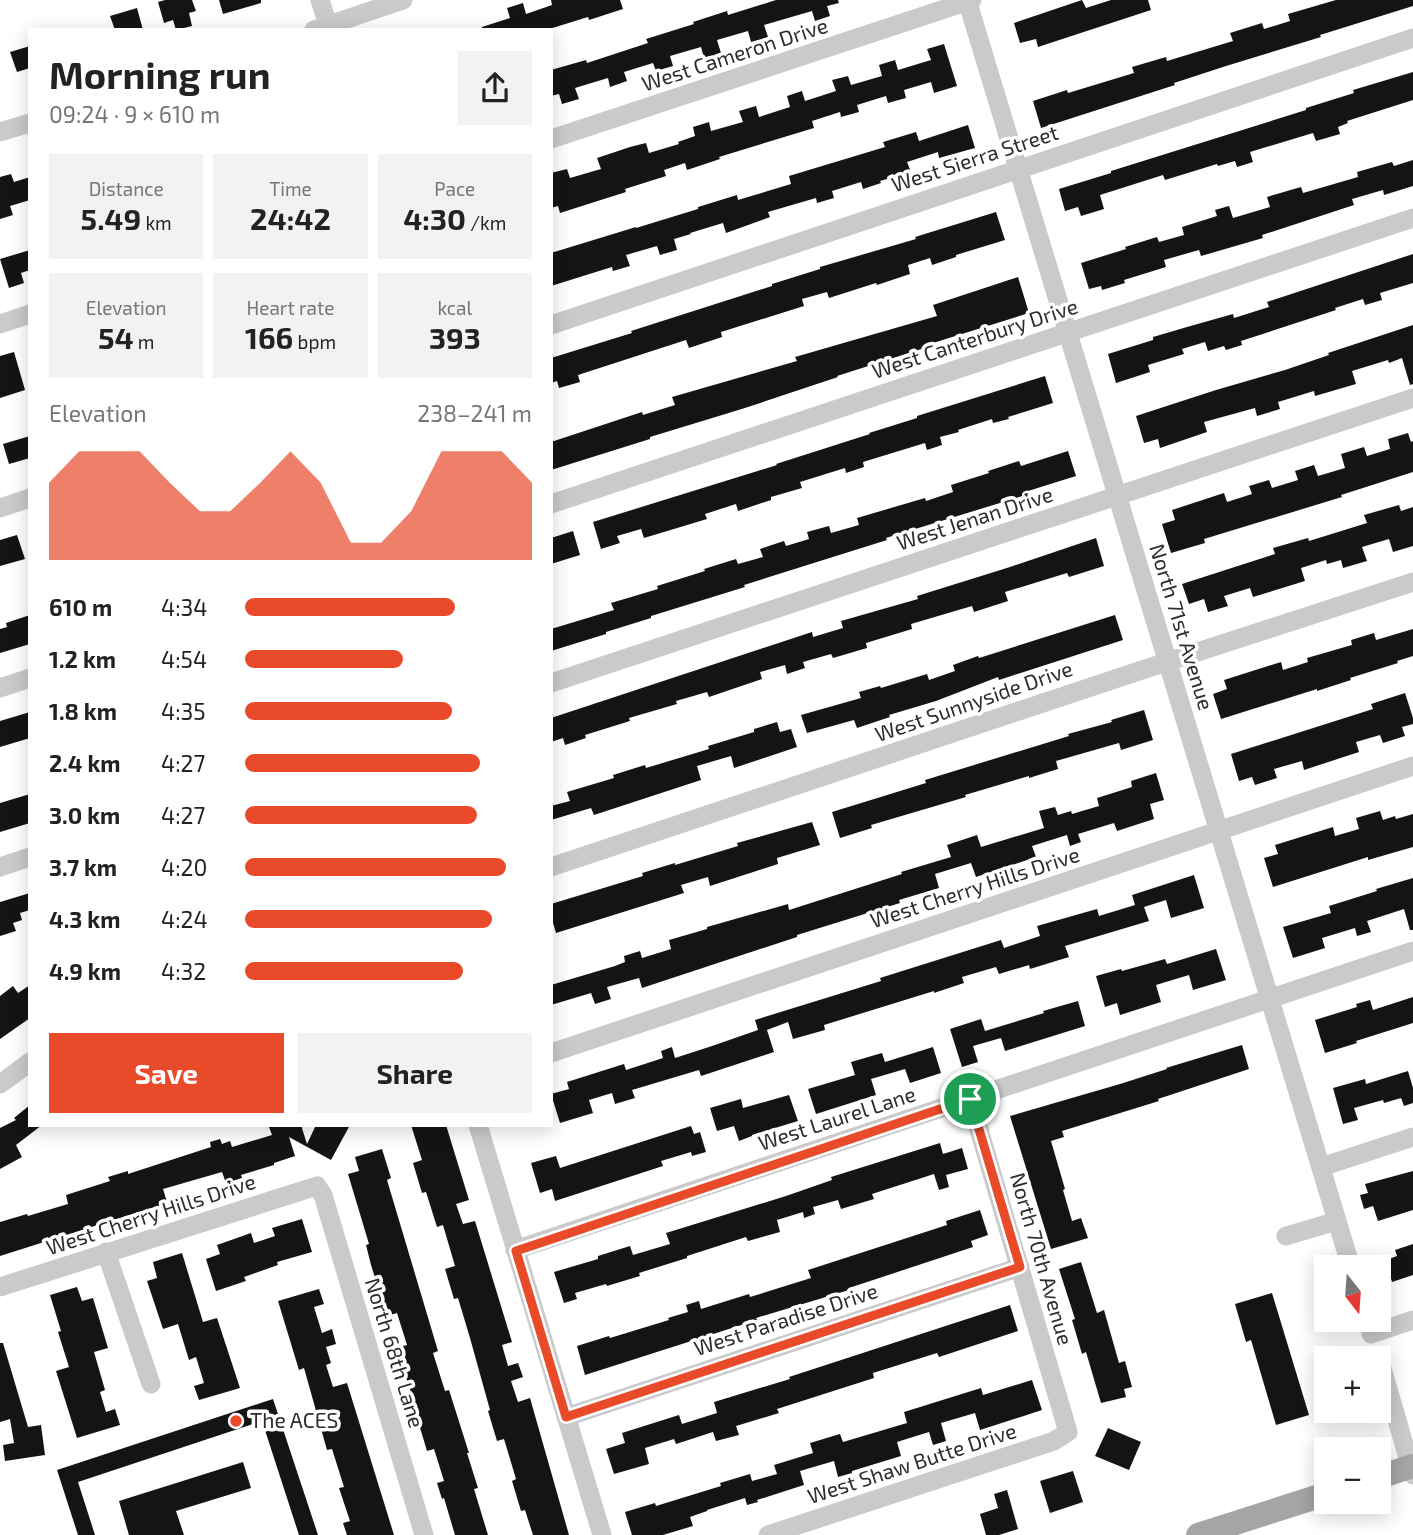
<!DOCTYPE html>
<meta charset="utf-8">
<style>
body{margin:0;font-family:"Exo 2",sans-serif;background:#f2f2f2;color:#222;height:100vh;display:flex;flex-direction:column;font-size:26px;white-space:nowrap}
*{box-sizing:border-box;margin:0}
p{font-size:23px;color:#767676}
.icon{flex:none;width:38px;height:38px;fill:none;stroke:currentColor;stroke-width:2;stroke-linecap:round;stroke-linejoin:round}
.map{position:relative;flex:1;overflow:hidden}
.panel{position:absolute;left:28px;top:28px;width:525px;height:1099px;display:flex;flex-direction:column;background:#fff;border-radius:0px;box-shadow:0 4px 18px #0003}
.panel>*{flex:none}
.needle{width:46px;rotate:163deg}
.tools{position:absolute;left:1314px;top:1255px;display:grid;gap:14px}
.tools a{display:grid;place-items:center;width:77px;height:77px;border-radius:0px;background:#fff;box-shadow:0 4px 18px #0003;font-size:35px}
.pin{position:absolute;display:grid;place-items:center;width:60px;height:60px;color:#fff;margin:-30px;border:4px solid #fff;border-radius:50%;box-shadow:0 2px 7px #0007}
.round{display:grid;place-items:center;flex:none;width:74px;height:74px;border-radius:0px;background:#f2f2f2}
.headline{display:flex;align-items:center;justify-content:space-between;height:119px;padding:0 21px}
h1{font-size:38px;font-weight:700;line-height:52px}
.stats{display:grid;grid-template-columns:repeat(3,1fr);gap:10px;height:119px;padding:7px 21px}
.stats div{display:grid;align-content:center;border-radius:0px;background:#f2f2f2;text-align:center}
.stats b{font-size:30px;font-weight:700}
.stats small{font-size:19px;font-weight:400}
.stats p{font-size:19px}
.chart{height:196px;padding:14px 21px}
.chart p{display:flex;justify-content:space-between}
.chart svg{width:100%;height:126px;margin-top:7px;fill:#e84a2a;opacity:.7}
.cta{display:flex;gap:14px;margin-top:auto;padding:14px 21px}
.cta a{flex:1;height:80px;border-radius:0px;background:#e84a2a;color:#fff;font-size:28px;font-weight:700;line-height:80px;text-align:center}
.cta a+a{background:#f2f2f2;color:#222}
ul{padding:0 21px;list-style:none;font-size:23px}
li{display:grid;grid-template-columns:112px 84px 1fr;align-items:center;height:52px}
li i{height:18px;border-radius:9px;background:#e84a2a}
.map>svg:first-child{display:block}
.building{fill:#141414}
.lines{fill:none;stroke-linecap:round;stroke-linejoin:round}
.minor{stroke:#cacaca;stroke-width:19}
.major{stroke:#a5a5a5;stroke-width:24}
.route-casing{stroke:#fff;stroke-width:14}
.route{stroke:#e84a2a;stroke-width:9}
.poi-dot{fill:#e84a2a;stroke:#fff;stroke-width:2.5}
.labels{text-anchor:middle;stroke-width:7;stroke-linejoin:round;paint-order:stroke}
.street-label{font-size:21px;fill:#2d2d2d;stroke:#fff}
.poi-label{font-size:21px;fill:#2d2d2d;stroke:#fff;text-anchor:start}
</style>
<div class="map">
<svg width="1413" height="1535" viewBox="0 0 1413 1535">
<rect width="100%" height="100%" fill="#fff"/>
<path class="building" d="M165 0H192L196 11 189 13 192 26 176 30 173 20 164 23 158 2Z
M219 0H261V3L223 14Z
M551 0H620L623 9 589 20 588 17 546 30H482V27L510 18 507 8 523 3 526 14 552 5Z
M776 0H838L839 3 827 6 830 16 815 21 812 11 764 25 768 37 751 42 748 31 717 40 721 53 704 58 701 47 670 56 673 66 656 71 653 63 624 72 627 81 610 87 608 78 575 88 579 99 562 104 559 94 551 96V70L586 60 587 63 648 43 646 39 694 24 693 22 727 11 728 15Z
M1082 0 1086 8 1111 0H1148L1151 10 1038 47 1036 39 1020 43 1014 23Z
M1336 0H1413V6L1320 35 1321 37 1226 66 1174 83 1175 85 1041 128 1033 101 1067 90 1068 93 1134 73 1132 67 1166 57 1167 61 1233 41 1230 33 1262 23 1264 29 1290 21 1288 14Z
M137 8 143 30H115L110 16Z
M944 44 957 86 934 93 931 82 904 90 906 98 888 103 886 96 857 105 859 112 841 117 840 112 812 121 814 128 719 157 720 159 687 170 685 163 664 170 666 176 625 189 626 192 560 213 558 206 551 208V173L567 169 570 178 601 169 597 158 630 147 646 143 649 153 679 144 678 142 695 136 693 127 709 122 711 131 743 122 739 111 756 106 759 117 790 107 787 96 802 91 805 101 836 91 832 80 848 76 851 85 882 76 879 65 895 60 898 70 931 60 927 49Z
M30 46V68L17 72 10 52Z
M1413 72V100L1347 121 1348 123 1338 127 1340 134 1316 141 1313 133 1250 152 1253 162 1237 167 1235 161 1218 166 1217 164 1165 180 1163 175 1100 195 1104 209 1081 216 1078 207 1065 211 1059 189 1111 173V171L1306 110V108L1354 93 1353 90Z
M968 125 975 148 939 158 938 152 907 162 911 172 880 181 881 183 863 189 861 182 832 191 834 198 817 203 816 198 768 212 770 217 726 233 723 223 690 233 691 234 674 239 677 250 660 255 657 246 626 255 630 266 613 271 612 267 551 286V253L636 227V228L698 209V207L737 195 738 200 791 184 789 176 885 147 883 142 916 132 919 141Z
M1413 160V186L1384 195 1383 190 1352 199 1354 205 1262 235 1263 238 1201 256 1199 250 1164 260 1166 267 1124 280 1125 283 1102 290 1101 286 1089 289 1081 263 1126 249 1125 247 1157 237 1159 242 1184 235 1182 227 1217 216 1215 210 1229 206 1233 218 1270 207 1267 197 1301 187 1303 193 1358 177 1357 172 1392 162 1394 166Z
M11 174 14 182 30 177V200L10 206 13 215 0 219V177Z
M996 212 1005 240 956 255V257L932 265 930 258 908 265 910 274 877 285 876 283 829 298 827 292 802 299 804 306 721 332 722 337 689 348 686 340 578 375 580 382 559 388 557 381 551 383V358L632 333 631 331 772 286V284L820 269V267L916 239 915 237Z
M30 250V270L21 273 24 283 9 288 0 259Z
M1413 254V283L1380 293 1382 300 1365 305 1363 299 1335 308 1336 310 1241 341 1242 345 1226 350 1224 346 1208 351 1205 342 1182 349 1184 354 1148 365 1150 372 1116 383 1108 354 1153 340V337L1187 327 1233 314 1234 318 1269 307 1267 302Z
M1018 277 1029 313 933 343 934 345 837 376 838 377 745 408 650 437V439L551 470V442L642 412 643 415 675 405 672 397 797 361 795 357 937 316 933 305Z
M1413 325V384L1410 385 1402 358 1389 363 1388 360 1352 371 1356 384 1315 396 1314 391 1278 402 1280 409 1257 416 1255 408 1204 422 1207 432 1160 448 1158 439 1144 443 1136 416 1216 390 1285 370 1329 355 1328 353Z
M14 352 25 390 0 398V356Z
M1045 376 1053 403 1008 417 1009 419 993 423 992 419 958 430 959 432 940 437 942 445 927 450 925 443 863 462 864 467 846 473 845 468 800 482 802 488 771 497V500L738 511 736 504 705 514 707 519 644 538 641 529 617 536 620 543 601 549 593 522 777 465 776 464 870 434 869 433 917 418V416Z
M1408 433 1411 442 1413 441V472L1341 495 1342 497 1204 539 1205 543 1171 553 1162 524 1175 520 1172 510 1224 493 1227 502 1252 494 1249 486 1269 480 1272 488 1298 480 1295 471 1314 465 1318 476 1345 468 1341 454 1364 447 1367 456 1390 449 1388 439Z
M30 436V458L9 464 3 444Z
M1068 451 1076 476 1028 491 1029 494 886 538 887 540 744 585 745 587 651 616V618L606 632V634L551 651V629L614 610 611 603 658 589 657 586 705 571 704 569 736 559 738 564 763 557 760 549 784 541 786 546 809 539 807 532 829 526 831 533 859 525 857 518 925 498 926 501 953 492 951 485 989 473 988 471 1019 461 1021 466Z
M1399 505 1401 511 1413 507V546L1393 552 1389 539 1362 547 1367 561 1343 568 1341 560 1327 564 1326 560 1301 568 1305 581 1253 597 1250 588 1224 596 1228 606 1208 612 1204 599 1189 604 1182 584 1275 554 1273 548 1308 538 1309 541 1367 523 1364 515Z
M573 531 580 555 551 564V538Z
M17 535 25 559 0 566V540Z
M1096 538 1104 566 1069 577 1067 573 1005 592 1008 601 974 612 972 606 911 624 912 629 866 643 867 648 833 658 831 654 803 662 805 668 787 674 785 665 760 672 762 679 709 697 707 692 676 701 677 704 629 718 630 721 585 735 586 738 565 745 563 738 551 742V718L812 632 813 637 843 628 841 621 918 599 917 596 1010 567Z
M30 615V644L0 653V629L7 627 6 623Z
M1115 615 1123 640 999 680 998 677 936 701 889 715 890 717 857 728 854 720 807 733 801 715 861 698 859 692 880 686 881 688 927 674 929 680 955 671 953 665 978 656 979 658Z
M1413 629V656L1397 661 1398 663 1350 678 1351 680 1317 691V689L1221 719 1213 694 1227 689 1224 680 1281 662 1283 670 1308 662 1307 658 1352 645 1351 640 1374 633 1376 640Z
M1405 693 1413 718V724L1402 727 1405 736 1383 743 1380 735 1356 742 1359 752 1304 770 1302 761 1274 769 1277 778 1255 785 1252 777 1239 781 1231 754 1373 709 1371 704Z
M1144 710 1153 740 1121 750 1119 743 1056 761 1058 769 1029 778V776L965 795 966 797 871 825 872 828 840 838 832 812 926 783 925 780 1069 736 1068 734 1112 722 1111 720Z
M30 712V738L0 747V721Z
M777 722 780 732 791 729 797 747 734 768 731 756 697 766 701 780 594 815 591 808 551 820V806L570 801 567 792 614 778 613 775 645 765 646 768 709 749 708 746 754 732V729Z
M1156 773 1164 800 1150 804 1154 819 1117 831 1114 823 1078 834 1081 842 1070 846 1067 835 1032 846 1036 857 976 877 971 863 935 874 939 888 899 900 900 903 797 935V937L642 988 639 978 607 987 611 999 595 1004 591 993 551 1005V985L615 966 625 962 624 956 640 951 642 958 671 949 669 940 707 929V927L788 904 789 910 902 874 901 872 951 857 947 845 977 835 981 847 1044 828 1039 811 1055 807 1058 815 1071 811 1072 814 1099 806 1097 798 1132 787 1131 781Z
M30 794V823L0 832V803Z
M1380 811 1383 820 1395 816 1396 819 1413 814V847L1368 860V857L1273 887 1264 858 1278 854 1275 845 1333 827 1335 836 1359 829 1356 818Z
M812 822 820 845 777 858 778 864 710 886 708 877 681 885 684 893 556 933 551 916V904L643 876 642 873 675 863V865L738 846 737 843Z
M1194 875 1204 908 1171 918 1166 900 1144 907 1149 921 1065 946 1069 957 1030 969 1029 965 999 974 996 967 962 977 964 983 934 993V991L824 1025 825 1030 793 1039 788 1022 767 1030 774 1052 701 1076 699 1070 632 1090 635 1098 615 1104 612 1093 589 1100 593 1113 560 1123 551 1094 569 1089 567 1082 624 1064 626 1070 663 1058 661 1051 672 1047 675 1058 712 1046 758 1030 755 1020 881 981 880 978 1001 940 1004 948 1040 936 1037 926 1097 909 1099 916 1135 905 1132 895Z
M1413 878V930H1410L1404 909 1367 921 1371 932 1357 936 1355 928 1322 938 1325 948 1293 958 1283 927 1331 913 1329 906 1377 891 1376 889Z
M30 893V910L20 913 22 920 13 923 16 931 0 936V902Z
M1216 949 1226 980 1193 990 1189 975 1156 985 1161 1002 1120 1015 1117 1003 1105 1007 1096 976 1121 969 1122 971 1165 959 1167 964Z
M30 985V1018L0 1039V996L13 986 18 993Z
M1413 997V1023L1356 1041 1357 1043 1325 1053 1315 1020 1357 1007 1356 1004 1370 1000 1373 1010Z
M1078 1001 1085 1026 1005 1051 1001 1038 973 1046 978 1062 962 1067 950 1029 981 1019 985 1031 1044 1013 1043 1011Z
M1242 1045 1249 1069 1158 1099 1159 1101 1062 1131 1064 1137 1051 1141 1065 1189 1063 1190 1072 1221 1081 1218 1088 1238 1051 1249 1010 1116 1120 1084 1167 1069 1166 1068Z
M933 1047 941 1073 910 1083 905 1069 871 1079 876 1095 816 1114 808 1089 855 1075 851 1062 882 1053 885 1062Z
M1408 1071 1413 1088V1103L1404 1106 1401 1098 1384 1103 1383 1100 1354 1108 1358 1120 1343 1124 1333 1088 1365 1079 1366 1084Z
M789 1095 798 1121 752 1135V1136L739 1141 734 1126 717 1131 710 1108 741 1099 743 1108Z
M30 1105V1125H42L16 1145 22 1157 0 1169V1128L16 1120 14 1118Z
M266 1125H301L307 1144 316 1125H350L331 1160 289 1137 295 1156 274 1163V1165L241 1175 242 1178 226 1183 222 1172 163 1189 167 1202 164 1203V1204L0 1256V1222L27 1214 28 1216 68 1204 66 1195 110 1181 108 1177 128 1171V1174L211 1147 210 1142 220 1139 222 1144 230 1141 232 1147 272 1135 269 1127Z
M411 1125H446L469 1200 456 1204 463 1224 475 1221 512 1342 502 1345 508 1366 518 1363 523 1377 511 1381 518 1402 530 1398 569 1535H533L525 1510 521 1511 512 1481 516 1479 504 1439 497 1441 488 1411 490 1410 470 1338 458 1298 454 1299 445 1269 455 1266 443 1225 437 1227 426 1192 422 1193 413 1163 422 1160Z
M691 1126 694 1134 700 1132 706 1152 692 1156 691 1152 661 1161 663 1166 555 1201 552 1189 540 1193 531 1163 556 1156 560 1168Z
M940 1143 943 1154 962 1148 968 1169 946 1175 949 1187 939 1190 934 1174 872 1194 874 1199 841 1209 838 1200 813 1207 815 1214 804 1218 803 1212 777 1220 780 1232 748 1241 746 1237 687 1256V1258L639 1273 640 1276 607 1286 606 1284 575 1293 577 1299 564 1303 554 1272 598 1259V1256L630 1246 633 1255 670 1244 666 1233 786 1196 832 1180 831 1177Z
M382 1149 391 1178 387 1180 438 1351 433 1353 445 1391 449 1390 469 1453H467L478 1488 474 1489 488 1535H455L444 1498 442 1499 437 1483 444 1481 434 1449 427 1451 412 1401H414L396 1348 407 1345 397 1313 387 1316 371 1265 366 1245 369 1244 348 1174 359 1171 355 1157Z
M1413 1171V1210L1378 1221 1373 1206 1364 1209 1360 1195 1368 1193 1365 1184Z
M980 1210 988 1235 971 1241 973 1247 849 1288V1290L756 1318 757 1320 585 1375 577 1346 609 1336 610 1338 669 1320 668 1318 688 1312 686 1305 699 1301 701 1309 749 1294 750 1297 811 1278 808 1270 947 1225 946 1221Z
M302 1219 312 1252 277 1262 278 1265 244 1277 246 1281 216 1291 206 1259 220 1254 217 1245 251 1233 254 1243 275 1236 272 1228Z
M1413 1244V1275L1392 1282 1386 1260 1397 1256 1395 1250Z
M182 1253 203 1322 217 1318 240 1388 199 1400 194 1386 204 1383 196 1357 189 1360 178 1324 163 1329 147 1281 157 1278 153 1262Z
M1081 1262 1097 1313 1104 1310 1119 1363 1125 1361 1132 1387 1124 1389 1126 1397 1101 1403 1086 1352 1082 1354 1072 1320 1075 1319 1059 1269Z
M77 1287 82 1301 93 1298 108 1348 94 1352 105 1390 100 1392 106 1412 115 1409 120 1425 77 1438 56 1371 69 1367 58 1332 61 1331 50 1295Z
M319 1289 324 1304 314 1307 322 1333 332 1329 336 1344 326 1347 331 1363 326 1365 333 1387 347 1383 394 1535H347L343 1523 350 1521 339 1488 344 1487 332 1449 327 1450 304 1368 299 1370 278 1301Z
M1272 1293 1309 1415 1276 1425 1251 1340 1246 1342 1235 1304Z
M1010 1305 1018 1331 939 1357 937 1353 873 1373 874 1378 777 1409 779 1413 736 1426 739 1435 716 1441 713 1432 676 1444 674 1439 645 1448 649 1464 614 1474 606 1449 625 1443 622 1433 679 1415 682 1424 717 1413 714 1402 790 1379 789 1377Z
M0 1343H3L28 1427 41 1425 45 1455 5 1461 3 1445 14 1443 10 1419 0 1422Z
M1032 1380 1042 1410 980 1430 975 1413 941 1423 946 1441 933 1445 929 1432 897 1442 901 1456 852 1471V1473L838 1477 834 1461 800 1471 804 1485 757 1500 758 1502 747 1505 745 1498 707 1510V1511L690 1517 693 1526 663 1535H632L625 1512 655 1503 656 1506 721 1486 720 1483 750 1474 752 1481 777 1474 774 1465 813 1453 810 1443 840 1434 843 1442 907 1423 904 1412 981 1388 983 1395Z
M273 1399 318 1535H299L262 1421 78 1482 95 1535H78L57 1470Z
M1108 1428 1141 1442 1129 1470 1095 1456Z
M243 1462 251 1488 176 1511 184 1535H129L119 1501Z
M1073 1471 1083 1502 1050 1513 1040 1481Z
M1007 1490 1018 1529 999 1535H986L980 1514 998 1508 994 1494Z"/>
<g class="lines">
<path class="minor" d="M320 0 328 25
M967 0 1351 1267
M314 30 403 0
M0 132 30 123
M551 139 972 0
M0 324 30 314
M551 325 1413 38
M551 504 1413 218
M0 508 30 498
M551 683 1413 398
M0 688 30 678
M0 867 30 857
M551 867 1139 671 1413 582
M551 1053 1413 766
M0 1084 30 1062
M478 1125 602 1535
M1321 1167 1413 1137
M1286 1236 1337 1221
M515 1250 1413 951
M106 1252 151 1384
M0 1287 317 1186 323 1195 424 1535
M1371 1334 1413 1320
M1379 1358 1413 1475
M566 1417 1020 1267
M768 1535 1054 1441 1068 1432 970 1099"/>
<path class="major" d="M1379 1477 1413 1466
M1198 1535 1326 1494"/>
</g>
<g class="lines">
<g class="route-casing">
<path id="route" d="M970 1099 1020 1267 566 1417 516 1251Z"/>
</g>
<use href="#route" class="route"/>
</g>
<circle class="poi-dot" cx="236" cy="1421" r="7"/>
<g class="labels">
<g class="street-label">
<text transform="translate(735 55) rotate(-18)" y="7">West Cameron Drive</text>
<text transform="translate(975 159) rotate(-18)" y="7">West Sierra Street</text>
<text transform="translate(975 339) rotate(-18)" y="7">West Canterbury Drive</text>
<text transform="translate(975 519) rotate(-18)" y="7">West Jenan Drive</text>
<text transform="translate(1181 627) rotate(73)" y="7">North 71st Avenue</text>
<text transform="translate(974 702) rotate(-19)" y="7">West Sunnyside Drive</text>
<text transform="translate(975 888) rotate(-18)" y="7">West Cherry Hills Drive</text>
<text transform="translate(837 1119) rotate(-18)" y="7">West Laurel Lane</text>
<text transform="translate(151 1215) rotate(-18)" y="7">West Cherry Hills Drive</text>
<text transform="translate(1041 1259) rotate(74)" y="7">North 70th Avenue</text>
<text transform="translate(786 1320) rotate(-18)" y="7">West Paradise Drive</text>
<text transform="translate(394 1353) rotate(73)" y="7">North 68th Lane</text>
<text transform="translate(912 1464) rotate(-18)" y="7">West Shaw Butte Drive</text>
</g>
<g class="poi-label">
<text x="250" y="1428">The ACES</text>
</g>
</g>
</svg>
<div class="tools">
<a><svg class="needle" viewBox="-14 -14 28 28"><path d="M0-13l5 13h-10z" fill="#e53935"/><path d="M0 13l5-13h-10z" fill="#767676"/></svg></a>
<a>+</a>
<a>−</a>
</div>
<div class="pin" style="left:970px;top:1099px;background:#1e9e55"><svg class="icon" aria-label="arrive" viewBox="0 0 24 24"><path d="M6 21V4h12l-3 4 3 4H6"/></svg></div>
<section class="panel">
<div class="headline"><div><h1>Morning run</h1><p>09:24 · 9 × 610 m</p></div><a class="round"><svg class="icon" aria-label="share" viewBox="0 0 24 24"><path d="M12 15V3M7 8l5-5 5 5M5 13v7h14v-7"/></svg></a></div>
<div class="stats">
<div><p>Distance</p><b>5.49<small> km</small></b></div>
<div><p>Time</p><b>24:42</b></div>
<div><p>Pace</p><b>4:30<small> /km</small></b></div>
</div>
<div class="stats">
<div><p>Elevation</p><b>54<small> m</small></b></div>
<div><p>Heart rate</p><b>166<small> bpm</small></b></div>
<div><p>kcal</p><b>393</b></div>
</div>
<div class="chart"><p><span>Elevation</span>238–241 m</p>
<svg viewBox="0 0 160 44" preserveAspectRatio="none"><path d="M0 44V17L10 6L20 6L30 6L40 17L50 27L60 27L70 17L80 6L90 17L100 38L110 38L120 27L130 6L140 6L150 6L160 17V44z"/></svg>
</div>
<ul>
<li><b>610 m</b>4:34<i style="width:73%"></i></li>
<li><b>1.2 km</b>4:54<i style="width:55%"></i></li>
<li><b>1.8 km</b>4:35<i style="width:72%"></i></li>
<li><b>2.4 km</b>4:27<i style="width:82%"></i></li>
<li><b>3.0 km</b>4:27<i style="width:81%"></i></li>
<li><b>3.7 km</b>4:20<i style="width:91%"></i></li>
<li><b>4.3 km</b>4:24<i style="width:86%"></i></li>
<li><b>4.9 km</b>4:32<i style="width:76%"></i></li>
</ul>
<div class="cta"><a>Save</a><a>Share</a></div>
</section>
</div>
